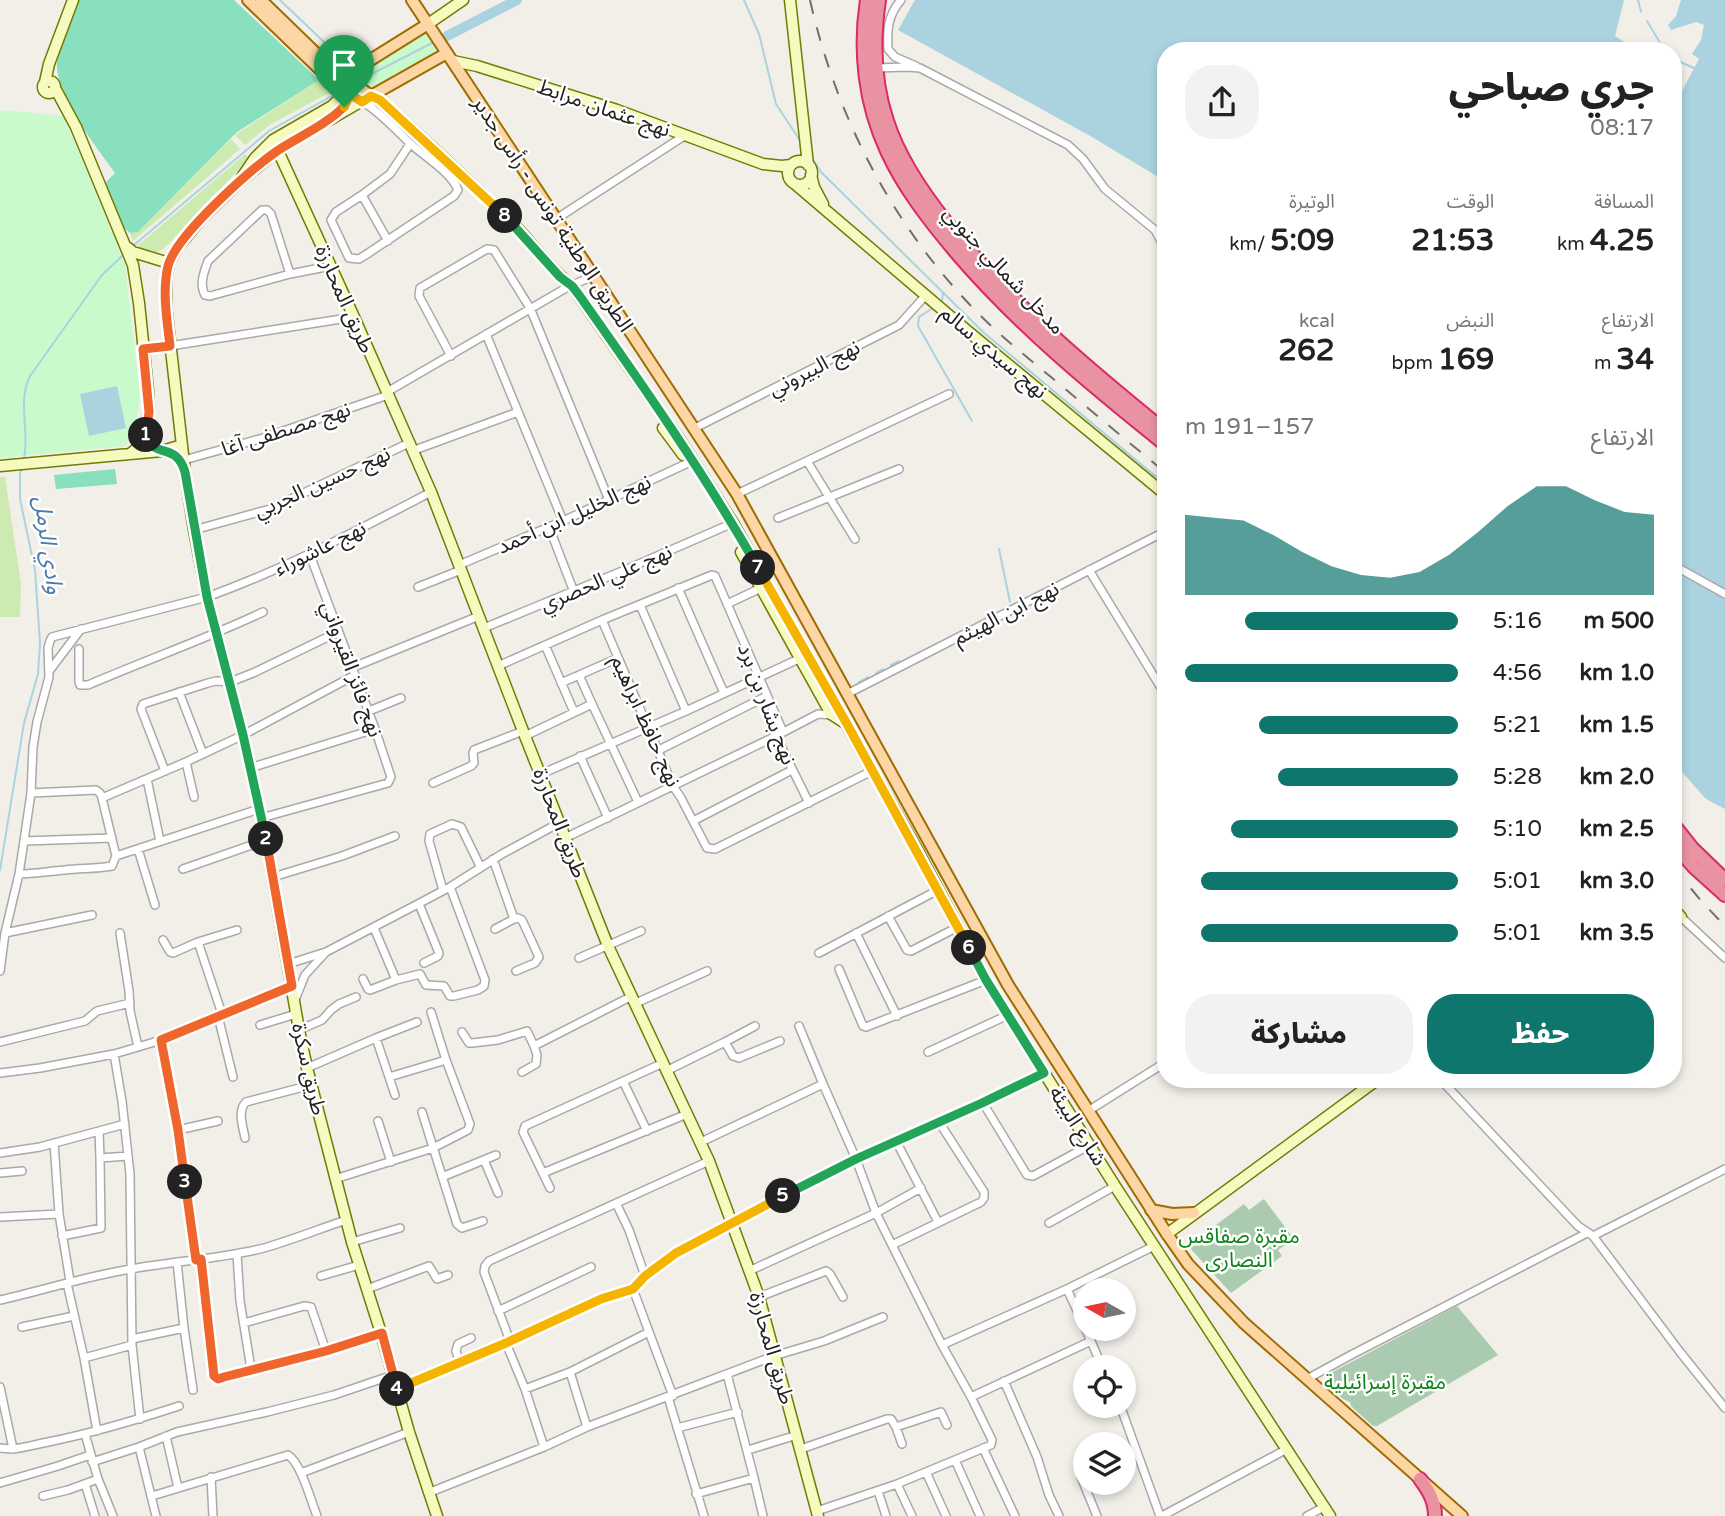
<!DOCTYPE html>
<html lang="ar">
<meta charset="utf-8">
<style>
body{margin:0;font-family:"Varela Round","Noto Sans Arabic",sans-serif;background:#f2f2f2;color:#222;direction:rtl;height:100vh;display:flex;flex-direction:column;font-size:26px;white-space:nowrap}
*{box-sizing:border-box;margin:0}
p{font-size:23px;color:#767676}
.icon{flex:none;width:38px;height:38px;fill:none;stroke:currentColor;stroke-width:2;stroke-linecap:round;stroke-linejoin:round}
.map{position:relative;flex:1;overflow:hidden;direction:ltr}
.sheet{position:absolute;left:1157px;top:42px;width:525px;height:1046px;display:flex;flex-direction:column;background:#fff;border-radius:28px;box-shadow:0 4px 10px #0003;direction:rtl}
.sheet>*{flex:none}
.needle{width:46px;rotate:279deg}
.fabs{position:absolute;left:1073px;top:1278px;display:grid;gap:14px}
.fabs a{display:grid;place-items:center;width:63px;height:63px;border-radius:50%;background:#fff;box-shadow:0 4px 10px #0003;font-size:35px}
.pin{position:absolute;display:grid;place-items:center;width:60px;height:60px;color:#fff;margin:-72px -30px;border-radius:50% 50% 50% 0;rotate:-45deg;box-shadow:0 0 7px #0007}
.pin .icon{rotate:45deg}
.km{position:absolute;width:35px;height:35px;margin:-18px;border-radius:50%;background:#222;color:#fff;font-size:19px;line-height:35px;text-align:center}
.round{display:grid;place-items:center;flex:none;width:74px;height:74px;border-radius:28px;background:#f2f2f2}
.headline{display:flex;align-items:center;justify-content:space-between;height:119px;padding:0 28px}
h1{font-size:38px;font-weight:800;line-height:52px}
.metrics{display:grid;grid-template-columns:repeat(3,1fr);gap:10px;height:119px;padding:7px 28px}
.metrics div{display:grid;align-content:center}
.metrics b{font-size:30px;font-weight:800}
.metrics small{font-size:19px;font-weight:400}
.metrics p{font-size:19px}
.chart{height:196px;padding:14px 28px}
.chart p{display:flex;justify-content:space-between}
.chart svg{width:100%;height:126px;margin-top:7px;fill:#0f766e;opacity:.7}
.button{display:flex;gap:14px;margin-top:auto;padding:14px 28px}
.button a{flex:1;height:80px;border-radius:28px;background:#0f766e;color:#fff;font-size:28px;font-weight:800;line-height:80px;text-align:center}
.button a+a{background:#f2f2f2;color:#222}
ul{padding:0 28px;list-style:none;font-size:23px}
li{display:grid;grid-template-columns:112px 84px 1fr;align-items:center;height:52px}
li i{height:18px;border-radius:9px;background:#0f766e}
.map>svg:first-child{display:block}
.grass{fill:#cdebb0}
.cemetery{fill:#aacbaf}
.park{fill:#c8facc}
.pitch{fill:#88e0be}
.water{fill:#aad3df}
.lines{fill:none;stroke-linecap:round;stroke-linejoin:round}
.stream{stroke:#aad3df;stroke-width:2}
.river{stroke:#aad3df;stroke-width:10}
.street-casing{stroke:#a9a9a9;stroke-width:10}
.secondary-casing{stroke:#707d05;stroke-width:13}
.primary-casing{stroke:#a06b00;stroke-width:14}
.highway-casing{stroke:#dc2a67;stroke-width:16}
.street{stroke:#fff;stroke-width:7}
.secondary{stroke:#f7fabf;stroke-width:10}
.primary{stroke:#fcd6a4;stroke-width:10}
.highway{stroke:#e892a2;stroke-width:12}
.rail{stroke:#707070;stroke-width:2;stroke-dasharray:14 14;stroke-linecap:butt}
.split-1-casing{stroke:#fff;stroke-width:14}
.split-2-casing{stroke:#fff;stroke-width:14}
.split-3-casing{stroke:#fff;stroke-width:14}
.split-4-casing{stroke:#fff;stroke-width:14}
.split-5-casing{stroke:#fff;stroke-width:14}
.split-6-casing{stroke:#fff;stroke-width:14}
.split-7-casing{stroke:#fff;stroke-width:14}
.split-8-casing{stroke:#fff;stroke-width:14}
.split-9-casing{stroke:#fff;stroke-width:14}
.split-1{stroke:#f0652b;stroke-width:9}
.split-2{stroke:#22a559;stroke-width:9}
.split-3{stroke:#f0652b;stroke-width:9}
.split-4{stroke:#f0652b;stroke-width:9}
.split-5{stroke:#f5b400;stroke-width:9}
.split-6{stroke:#22a559;stroke-width:9}
.split-7{stroke:#f5b400;stroke-width:9}
.split-8{stroke:#22a559;stroke-width:9}
.split-9{stroke:#f5b400;stroke-width:9}
.labels{text-anchor:middle;stroke-width:5;stroke-linejoin:round;paint-order:stroke}
.street-label{font-size:21px;fill:#222;stroke:#fff}
.park-label{font-size:21px;fill:#0c8416;stroke:#fff}
.water-label{font-size:23px;font-style:italic;fill:#4a7aab;stroke:#fff}
</style>
<div class="map">
<svg width="1725" height="1516" viewBox="0 0 1725 1516">
<rect width="100%" height="100%" fill="#f2efe9"/>
<path class="grass" d="M319 80 329 93 271 124 245 145 235 135Z
M231 139 240 149 133 241 130 233 138 232Z
M245 154 248 157 232 177 201 208 168 245 158 252 140 250 136 247Z
M0 477H5L21 583 20 617H0Z"/>
<path class="cemetery" d="M1264 1199 1294 1239 1278 1250 1282 1256 1231 1293 1188 1246 1244 1204 1249 1210Z
M1457 1306 1498 1355 1377 1426H1373L1351 1406 1350 1402 1343 1399 1326 1384 1327 1375Z"/>
<path class="park" d="M420 33 429 35 436 48 433 54 369 89 361 85 356 77 364 69Z
M4 110 63 116 76 145 125 265 140 396 135 432 130 442 124 446 0 458V112Z"/>
<path class="pitch" d="M79 0H234L319 80 237 132 138 232 130 233 124 228 105 183 115 173C96 146 55 96 57 62 59 41 71 20 79 0Z
M115 469 117 484 56 489 54 475Z"/>
<path class="water" d="M915 0H1624L1615 36 1639 51H1166L1165 181 1092 137 898 30Z
M1681 0H1725V809L1706 799 1673 762V108L1699 59 1692 54 1701 40 1704 25 1696 22 1671 30 1668 25 1676 16Z
M117 386 126 428 89 436 80 394Z"/>
<g class="lines">
<path class="stream" d="M280 0 347 64
M744 0 759 34 776 104 801 142
M1638 0 1641 12
M1647 21 1665 51
M1673 59 1694 68
M360 80 432 43
M812 158 821 172 983 332 1166 485
M134 245 269 131 330 97
M942 301 943 292
M933 308 919 317 918 326 972 421
M24 458C30 431 17 402 30 376L102 275 122 256
M999 549 1010 602
M891 665 899 661
M876 673 883 669
M859 682 868 677
M0 870 24 723 38 674 40 643 35 570 20 499V473L22 467
M1673 892 1674 896"/>
<path class="river" d="M447 36 517 0"/>
<g class="street-casing">
<path id="street" d="M901 0C888 15 887 29 888 49L895 57 916 66
M876 68 907 67 920 68 1068 145 1083 159 1105 189 1155 230 1162 243 1166 264
M362 101C381 113 395 129 411 144 425 157 452 173 458 190L454 196 367 254 359 259 349 258 331 220 336 212 362 195 390 174 410 144
M362 195 388 241
M556 219 684 136
M290 274 271 214 267 210H262L208 261C204 272 199 284 205 295L210 296 290 274 331 266
M486 334 563 521
M170 346 354 317
M451 356 419 296 420 288 487 249 494 250 530 308 609 500
M387 392 566 288 593 276
M693 429 899 325 926 295
M412 451 518 412
M184 460 263 438 388 395
M807 461 855 539
M737 494 949 394
M778 518 899 469
M549 527 574 592
M194 530 270 509 409 443
M459 565 563 521 688 463
M1673 565 1725 594
M1089 570 1166 696
M418 587 461 570
M678 588 724 693
M727 604 761 588
M640 605 686 711
M602 620 673 786 681 798 707 848 715 849 872 771
M484 628 627 569 733 523
M545 645 574 712
M79 649V682L80 685H88C146 660 206 639 263 612
M498 666 602 620 712 575 715 576 783 732
M351 668 479 616
M50 670 81 629
M579 675 592 704
M561 683 618 658
M179 692 203 754
M847 694 1166 531
M369 711 401 698
M525 736 592 704 638 802
M776 736 809 803
M657 751 767 696
M580 756 608 818
M186 762 194 797
M250 768 375 729
M165 771 141 709 143 704 208 683 216 681 230 682 253 673 338 632
M541 774 686 711 803 657
M147 779 160 841
M433 783 471 766 474 763 473 753 474 750 523 731
M102 798 186 762 243 735 355 675
M261 818 388 783 391 777 375 729 310 555
M693 821 792 770
M565 838 776 736 818 714 833 715
M24 841 112 838
M138 849 155 905
M116 856 259 809
M493 859 514 919 518 918 522 920 539 957 535 963 516 971
M183 869 266 840
M19 874C35 874 49 871 65 870 81 868 96 869 112 866L116 856 102 798 100 793 96 790 31 793
M273 877 342 856 395 836
M443 890 429 841 430 834 452 824 461 827 480 866
M419 904 439 953 438 956 424 963
M888 916 907 950 911 951 958 927
M1681 917 1725 958
M495 929 514 919
M5 933 92 915
M120 933 129 991 130 1011 138 1047
M856 933 897 1016
M163 940 170 952 173 953 198 942 237 930
M198 942 222 1014
M326 952 416 905 450 887 502 854 559 823
M819 953 938 890
M579 958 641 931
M288 964 326 952 305 975 295 1000
M839 969 863 1026 866 1027 986 980
M0 971 5 933 19 874 24 841 31 793 33 747 37 722 49 677 48 648 50 641 52 637 207 597C285 569 358 530 431 492
M363 979 368 989 370 990 396 980 374 928
M396 980 420 974 426 985 444 986 450 996H454L478 990 484 986 485 980 450 887
M636 1003 707 971
M218 1016 233 1077
M260 1025 296 1014
M799 1026 823 1084
M299 1030 322 1020 331 1010 339 1004 356 997
M462 1032 469 1043H472L498 1040 527 1031 534 1046 632 996
M376 1038 389 1077 446 1060
M161 1040 178 1130 196 1260
M0 1042 85 1021 97 1011 130 1003
M725 1042 755 1026
M928 1052 1008 1015
M114 1054 122 1101 130 1174 132 1345 140 1419
M307 1068 376 1038 417 1022
M666 1071 725 1042 733 1056 739 1058 780 1041
M522 1072 536 1064 537 1055 534 1046
M0 1073 40 1068 114 1054 138 1047 161 1040 292 986
M389 1077 395 1095
M1441 1080 1578 1226 1593 1236 1680 1352 1725 1408
M623 1081 647 1131
M1245 1082 1248 1080
M983 1103 1027 1175 1033 1176 1090 1145
M1088 1111 1166 1062
M422 1112 457 1224 462 1228 483 1221
M378 1121 391 1162
M178 1130 218 1121
M99 1131 100 1158
M245 1138C243 1126 237 1111 246 1102L311 1085
M896 1141 938 1222
M701 1142 823 1084 856 1159 876 1213 942 1345
M54 1143 59 1214
M0 1153 40 1147 125 1124
M484 1160 498 1193
M0 1173 22 1171
M543 1173 687 1114
M442 1177 496 1155
M335 1179 433 1148 468 1130 470 1124 446 1060 431 1012
M550 1188 523 1132 525 1126 663 1063
M616 1203 629 1230 645 1276
M0 1217 59 1214 70 1281
M1049 1223 1115 1186
M62 1236 101 1228 100 1158 128 1156
M1593 1236 1725 1169
M352 1242 400 1228
M892 1245 981 1202 984 1198V1192L939 1122
M237 1254 240 1301 251 1369
M201 1259 213 1374 216 1379 326 1351 381 1333
M749 1271 876 1213 921 1188
M321 1276 359 1265
M67 1283 84 1358
M367 1289 429 1266 437 1279 448 1275
M633 1289 645 1276 676 1253 733 1222 856 1159 983 1103 1044 1073
M1067 1289 1091 1341
M759 1297 826 1271 830 1274 843 1297
M0 1300C44 1290 87 1276 131 1269 175 1261 221 1259 264 1248 292 1240 319 1229 346 1220
M498 1311 591 1267
M244 1323 304 1306 311 1307 326 1351
M22 1327 74 1316
M184 1328 193 1390
M649 1332 673 1396
M132 1339 184 1328 177 1262
M510 1341 484 1272 485 1266 489 1261 709 1161
M506 1343 525 1389 544 1447
M460 1363 456 1351 458 1344 471 1338
M570 1372 587 1427
M727 1374 754 1478
M1307 1379 1351 1355 1587 1233
M1004 1381 1037 1457 1049 1495 1059 1516
M0 1387 13 1449
M397 1389 506 1343 601 1299 633 1289 649 1332 570 1372 525 1389
M668 1397 704 1516
M971 1397 942 1345 1067 1289 1154 1246
M1120 1405 1160 1516
M896 1427 902 1444
M677 1428 738 1412
M97 1431 84 1358 132 1345
M85 1434 98 1479 113 1516
M166 1436 178 1488
M139 1447 156 1516
M0 1448C16 1451 32 1445 48 1442 93 1433 136 1420 179 1406
M983 1448 1015 1516
M801 1449 887 1419H891L896 1427 941 1412 947 1425
M748 1450 797 1435
M955 1460 980 1516
M92 1462 139 1447 177 1432 267 1412 334 1395 393 1375
M926 1472 946 1516
M301 1473 409 1432
M211 1477 213 1516
M1081 1477 1097 1516
M0 1483 58 1466 90 1455
M85 1484 95 1516
M897 1484 912 1516
M878 1491 886 1516
M428 1493 544 1447 587 1427 774 1356 824 1341 883 1317
M696 1494 754 1478 763 1516
M43 1496 68 1490 98 1479
M152 1496 288 1455C301 1463 311 1501 317 1516
M817 1511 897 1484 991 1445 992 1440 971 1397 1091 1341 1102 1367
M1162 1516 1287 1449
M1307 1516 1324 1507"/>
</g>
<g class="secondary-casing">
<path id="secondary" d="M790 0 808 165
M428 24 463 0
M453 61 477 66 617 110 763 164 782 166 791 165
M43 87a6 6 0 1 1 12 0a6 6 0 1 1-12 0Z
M45 82 49 64 73 0
M55 88 76 127 133 265 139 303 148 391 149 412 142 442 139 447 130 454
M371 96 380 100C425 140 469 181 512 223 533 243 548 268 572 286L680 440 733 523 919 853 986 980 1115 1186 1330 1516
M362 101 278 150 238 183 201 219 177 248 169 263 166 279V306L185 472 194 530 207 597 243 735 266 840 299 1030 307 1068 352 1242 381 1333 409 1432 437 1516
M273 140 354 317 431 492 523 731 608 946 709 1161 759 1297 818 1516
M788 173a12 12 0 1 1 24 0a12 12 0 1 1-24 0Z
M811 175 814 187 823 204
M242 177 255 158 273 140 332 106 339 99 344 90
M795 184 964 328 1166 495
M127 247 133 252 169 263
M143 349 170 346
M663 428 683 455
M0 466 162 451 182 445
M741 552 831 714 845 723
M1673 908 1681 917 1673 925
M1167 1234 1377 1080"/>
</g>
<g class="primary-casing">
<path id="primary" d="M248 0 337 86 362 101 447 53
M261 0 327 64 371 96
M412 0 737 494 1008 985 1167 1234 1188 1264 1244 1323 1462 1516
M347 84 354 72 364 64 428 24
M332 118C342 109 349 102 350 89
M1151 1210 1172 1214 1194 1213"/>
</g>
<g class="highway-casing">
<path id="highway" d="M867 0C859 51 865 104 887 151 904 188 929 220 955 251 1017 324 1091 385 1166 445
M879 0C873 40 874 82 887 121 899 158 922 192 946 222 1008 302 1087 368 1166 432
M1673 824 1692 848 1725 880
M1673 843 1694 867 1725 895
M1420 1479C1429 1491 1435 1501 1435 1516"/>
</g>
<use href="#street" class="street"/>
<use href="#secondary" class="secondary"/>
<use href="#primary" class="primary"/>
<use href="#highway" class="highway"/>
<path class="rail" d="M810 0C836 115 890 221 972 307 996 332 1024 355 1051 377 1089 409 1127 441 1166 473
M1673 867 1703 903 1725 926"/>
</g>
<g class="lines">
<g class="split-1-casing">
<path id="split-1" d="M146 435 149 412 143 349 170 346C167 320 162 292 168 266 176 235 250 170 277 151 300 136 324 126 344 107"/>
</g>
<g class="split-2-casing">
<path id="split-2" d="M146 435C154 460 176 441 185 472L207 597 243 735 266 839"/>
</g>
<g class="split-3-casing">
<path id="split-3" d="M185 1182 178 1130 161 1040 292 986 266 839"/>
</g>
<g class="split-4-casing">
<path id="split-4" d="M185 1182 196 1260 201 1259 214 1376 218 1379 224 1377 326 1351 382 1333 397 1389"/>
</g>
<g class="split-5-casing">
<path id="split-5" d="M397 1389 506 1343 601 1299 633 1289 645 1276 676 1253 783 1196"/>
</g>
<g class="split-6-casing">
<path id="split-6" d="M783 1196 856 1159 982 1103 1044 1073 986 980 969 948"/>
</g>
<g class="split-7-casing">
<path id="split-7" d="M758 568 847 724 969 948"/>
</g>
<g class="split-8-casing">
<path id="split-8" d="M505 216 560 277 572 286 579 295C642 384 704 473 758 568"/>
</g>
<g class="split-9-casing">
<path id="split-9" d="M344 107 350 94 362 102 371 96 380 100 505 216"/>
</g>
<use href="#split-1" class="split-1"/>
<use href="#split-2" class="split-2"/>
<use href="#split-3" class="split-3"/>
<use href="#split-4" class="split-4"/>
<use href="#split-5" class="split-5"/>
<use href="#split-6" class="split-6"/>
<use href="#split-7" class="split-7"/>
<use href="#split-8" class="split-8"/>
<use href="#split-9" class="split-9"/>
</g>
<g class="labels">
<g class="street-label">
<text transform="translate(604 108) rotate(19)" y="7">نهج عثمان مرابط</text>
<text transform="translate(553 214) rotate(57)" y="7">الطريق الوطنية تونس - رأس جدير</text>
<text transform="translate(1004 270) rotate(47)" y="7">مدخل شمالي جنوبي</text>
<text transform="translate(345 299) rotate(66)" y="7">طريق المحارزة</text>
<text transform="translate(994 352) rotate(40)" y="7">نهج سيدي سالم</text>
<text transform="translate(814 368) rotate(-27)" y="7">نهج البيروني</text>
<text transform="translate(286 429) rotate(-18)" y="7">نهج مصطفى آغا</text>
<text transform="translate(322 482) rotate(-24)" y="7">نهج حسين الجربي</text>
<text transform="translate(574 514) rotate(-24)" y="7">نهج الخليل ابن أحمد</text>
<text transform="translate(320 548) rotate(-26)" y="7">نهج عاشوراء</text>
<text transform="translate(606 578) rotate(-23)" y="7">نهج علي الحصري</text>
<text transform="translate(1006 613) rotate(-27)" y="7">نهج ابن الهيثم</text>
<text transform="translate(352 669) rotate(70)" y="7">نهج فائز القيرواني</text>
<text transform="translate(767 704) rotate(69)" y="7">نهج بشار بن برد</text>
<text transform="translate(646 721) rotate(66)" y="7">نهج حافظ ابراهيم</text>
<text transform="translate(560 823) rotate(69)" y="7">طريق المحارزة</text>
<text transform="translate(309 1069) rotate(77)" y="7">طريق سكرة</text>
<text transform="translate(1078 1126) rotate(58)" y="7">شارع البيئة</text>
<text transform="translate(772 1348) rotate(74)" y="7">طريق المحارزة</text>
</g>
<g class="park-label">
<text x="1239" y="1243">مقبرة صفاقس<tspan x="1239" dy="24">النصارى</tspan></text>
<text x="1385" y="1389">مقبرة إسرائيلية</text>
</g>
<g class="water-label">
<text transform="translate(49 545) rotate(82)" y="8">وادي الرمل</text>
</g>
</g>
</svg>
<div class="fabs">
<a><svg class="needle" viewBox="-14 -14 28 28"><path d="M0-13l5 13h-10z" fill="#e53935"/><path d="M0 13l5-13h-10z" fill="#767676"/></svg></a>
<a><svg class="icon" aria-label="locate" viewBox="0 0 24 24"><circle cx="12" cy="12" r="6"/><path d="M12 2v4M12 18v4M2 12h4M18 12h4"/></svg></a>
<a><svg class="icon" aria-label="layers" viewBox="0 0 24 24"><path d="M12 4l9 5-9 5-9-5zM3 14l9 5 9-5"/></svg></a>
</div>
<div class="pin" style="left:344px;top:107px;background:#1e9e55"><svg class="icon" aria-label="arrive" viewBox="0 0 24 24"><path d="M6 21V4h12l-3 4 3 4H6"/></svg></div>
<b class="km" style="left:146px;top:435px">1</b>
<b class="km" style="left:266px;top:839px">2</b>
<b class="km" style="left:185px;top:1182px">3</b>
<b class="km" style="left:397px;top:1389px">4</b>
<b class="km" style="left:783px;top:1196px">5</b>
<b class="km" style="left:969px;top:948px">6</b>
<b class="km" style="left:758px;top:568px">7</b>
<b class="km" style="left:505px;top:216px">8</b>
<section class="sheet">
<div class="headline"><div><h1>جري صباحي</h1><p>08:17</p></div><a class="round"><svg class="icon" aria-label="share" viewBox="0 0 24 24"><path d="M12 15V3M7 8l5-5 5 5M5 13v7h14v-7"/></svg></a></div>
<div class="metrics">
<div><p>المسافة</p><b>4.25<small> km</small></b></div>
<div><p>الوقت</p><b>21:53</b></div>
<div><p>الوتيرة</p><b>5:09<small> /km</small></b></div>
</div>
<div class="metrics">
<div><p>الارتفاع</p><b>34<small> m</small></b></div>
<div><p>النبض</p><b>169<small> bpm</small></b></div>
<div><p>kcal</p><b>262</b></div>
</div>
<div class="chart"><p><span>الارتفاع</span>157–191 m</p>
<svg viewBox="0 0 160 44" preserveAspectRatio="none"><path d="M0 44V16L10 17L20 18L30 23L40 29L50 34L60 37L70 38L80 36L90 30L100 22L110 13L120 6L130 6L140 11L150 15L160 16V44z"/></svg>
</div>
<ul>
<li><b>500 m</b>5:16<i style="width:78%"></i></li>
<li><b>1.0 km</b>4:56<i style="width:100%"></i></li>
<li><b>1.5 km</b>5:21<i style="width:73%"></i></li>
<li><b>2.0 km</b>5:28<i style="width:66%"></i></li>
<li><b>2.5 km</b>5:10<i style="width:83%"></i></li>
<li><b>3.0 km</b>5:01<i style="width:94%"></i></li>
<li><b>3.5 km</b>5:01<i style="width:94%"></i></li>
</ul>
<div class="button"><a>حفظ</a><a>مشاركة</a></div>
</section>
</div>
